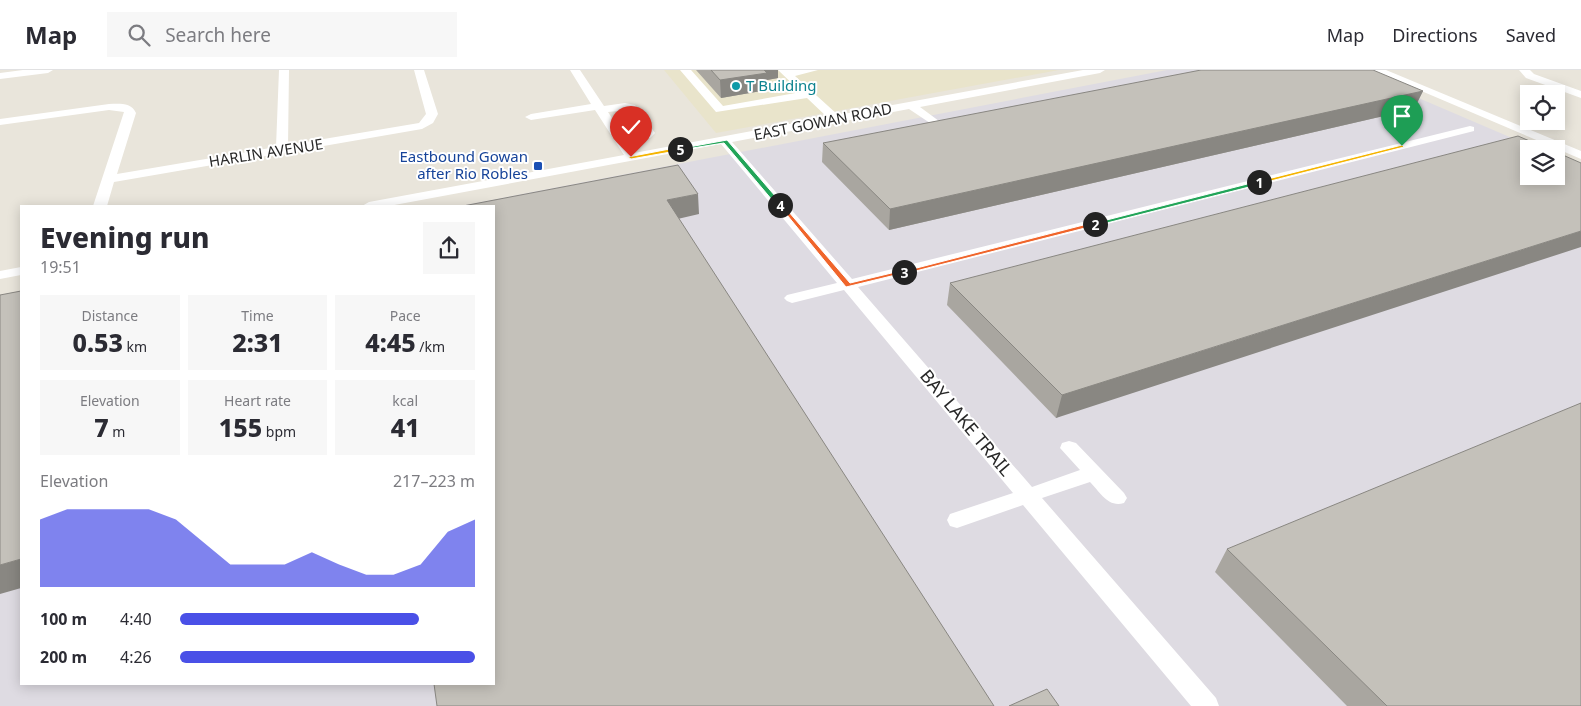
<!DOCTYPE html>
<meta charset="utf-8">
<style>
body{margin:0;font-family:"Noto Sans",sans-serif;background:#f7f7f7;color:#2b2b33;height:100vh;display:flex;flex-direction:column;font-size:19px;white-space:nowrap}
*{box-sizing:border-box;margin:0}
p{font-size:16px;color:#7c7c81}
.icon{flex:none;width:28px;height:28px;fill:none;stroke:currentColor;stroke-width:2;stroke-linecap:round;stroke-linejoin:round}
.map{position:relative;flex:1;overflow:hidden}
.drawer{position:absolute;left:20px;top:135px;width:475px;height:480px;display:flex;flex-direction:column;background:#fff;border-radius:0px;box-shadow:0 2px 12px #0003}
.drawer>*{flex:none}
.tools{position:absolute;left:1520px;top:15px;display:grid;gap:10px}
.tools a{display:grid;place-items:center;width:45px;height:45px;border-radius:0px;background:#fff;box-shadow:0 2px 12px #0003;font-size:25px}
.pin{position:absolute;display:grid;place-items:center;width:42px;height:42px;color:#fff;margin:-51px -21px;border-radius:50% 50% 50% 0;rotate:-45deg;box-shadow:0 0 5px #0007}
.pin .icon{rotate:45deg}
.km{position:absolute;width:25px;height:25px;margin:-12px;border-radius:50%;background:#222;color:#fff;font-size:14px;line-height:25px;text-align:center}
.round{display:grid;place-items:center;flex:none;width:52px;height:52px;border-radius:0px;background:#f7f7f7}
.headline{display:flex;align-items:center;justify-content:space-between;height:85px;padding:0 20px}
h1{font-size:28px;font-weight:800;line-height:38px}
.stats{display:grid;grid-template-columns:repeat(3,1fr);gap:8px;height:85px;padding:5px 20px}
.stats div{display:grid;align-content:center;border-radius:0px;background:#f7f7f7;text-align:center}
.stats b{font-size:25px;font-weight:800}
.stats small{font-size:14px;font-weight:400}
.stats p{font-size:14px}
.chart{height:140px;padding:10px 20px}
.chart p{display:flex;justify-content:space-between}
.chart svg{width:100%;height:90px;margin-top:5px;fill:#4a50e7;opacity:.7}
ul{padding:0 20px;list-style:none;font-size:16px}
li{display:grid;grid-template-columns:80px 60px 1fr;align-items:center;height:38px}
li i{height:12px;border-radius:6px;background:#4a50e7}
header{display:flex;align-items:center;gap:30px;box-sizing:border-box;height:70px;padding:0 25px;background:#fff;border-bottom:1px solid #e1e1e2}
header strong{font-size:24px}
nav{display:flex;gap:28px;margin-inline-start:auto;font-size:18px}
.search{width:350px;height:45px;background:#f7f7f7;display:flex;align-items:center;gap:12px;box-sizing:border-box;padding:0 18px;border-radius:0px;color:#7c7c81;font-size:19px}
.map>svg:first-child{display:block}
.industrial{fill:#dedbe2}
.education{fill:#e9e4cb}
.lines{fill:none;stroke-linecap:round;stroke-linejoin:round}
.minor{fill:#fff;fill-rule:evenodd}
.wall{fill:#a9a6a0}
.shaded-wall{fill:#898782}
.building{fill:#c4c1ba;stroke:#898782}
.split-1{fill:#f5b400;stroke:#fff}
.split-2{fill:#22a559;stroke:#fff}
.split-3{fill:#f0652b;stroke:#fff}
.split-4{fill:#f0652b;stroke:#fff}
.split-5{fill:#22a559;stroke:#fff}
.split-6{fill:#f5b400;stroke:#fff}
.culture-dot{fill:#0f9aa8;stroke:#fff;stroke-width:2}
.transit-dot{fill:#1a4fb4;stroke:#fff;stroke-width:2}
.labels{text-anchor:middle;stroke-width:4;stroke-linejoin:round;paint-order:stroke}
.far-culture-label{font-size:15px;fill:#0d838f;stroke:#fff;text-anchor:start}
.far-street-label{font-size:15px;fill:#282828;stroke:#fff}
.far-transit-label{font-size:15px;fill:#164399;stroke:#fff;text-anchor:end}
.street-label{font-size:18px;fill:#282828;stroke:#fff}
</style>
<header>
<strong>Map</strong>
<div class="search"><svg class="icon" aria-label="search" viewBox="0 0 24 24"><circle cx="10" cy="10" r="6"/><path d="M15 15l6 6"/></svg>Search here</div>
<nav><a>Map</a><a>Directions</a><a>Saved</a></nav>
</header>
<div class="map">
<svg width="1581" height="636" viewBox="0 0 1581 636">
<rect width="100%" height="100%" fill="#e9e5db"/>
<path class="industrial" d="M1167 0H1353L1538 79H1529V106H1556L1581 97V636H0V225L21 221V614H494V136H460Z"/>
<path class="education" d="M664 0H1059L716 63Z"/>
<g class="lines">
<path class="minor" d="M23 0H53L48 3 0 9V3Z
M279 0H289L288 75 419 53 426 44 414 0H424L438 44 433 53 422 59 114 112 107 136H93L124 42 109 40 0 55V49L109 34C119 34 131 32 136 43L117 104 276 77Z
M570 0H580L604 36 625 33 635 35 655 63 650 68 628 73 634 83 827 47 807 28 716 42 680 0H691L723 36 801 22 778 0H818L795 6 838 45 1083 0H1105L1100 3 920 37 943 54 945 56 939 59 909 39 732 72 852 209 1470 56 1474 57V61L858 217 1032 417 1080 400 1060 378 1062 373 1069 371 1076 373 1124 423 1127 428 1124 433C1108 438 1100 422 1090 412L1042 428 1216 628 1219 636H1191L1023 435 957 458 950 456 947 450 950 444 1013 423 844 220 792 233 787 231 784 228 787 225 837 213 721 74 389 136H362L369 132 624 85 595 40 531 50 525 47 531 44 591 34ZM627 40 643 63H642L624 67 608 42Z
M1372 0H1386L1581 81V89Z
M1519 0H1530L1534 4 1581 21V28L1526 8Z
M21 197V205L0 209V201Z"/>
</g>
<path class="wall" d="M696 0H778V8L767 10V20L721 28Z
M1423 21 1414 39 889 160 822 92 823 73Z
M1581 93 1056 348 947 235 950 213Z
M1227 479 1581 636H1347L1215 502Z"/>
<path class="shaded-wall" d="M757 0H778V8L767 10V20L721 28 720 10Z
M1423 21 1414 39 889 160 890 139Z
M698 124 699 144 669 151 667 130Z
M1581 161V177L1056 348 1062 325Z
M21 489V518L0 524V495Z"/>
<path class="building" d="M711 0H764L767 3 720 10Z
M1201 0H1373L1423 21 890 139 823 73Z
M1518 66 1548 79H1529V106H1556V82L1581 93V161L1062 325 950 213Z
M678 95 698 124 667 130 994 636H437L434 614H494V136H463Z
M21 221V489L0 495V225Z
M1581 333V636H1387L1227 479Z
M1047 619 1059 636H1009Z"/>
<path class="split-1" d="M1402 75 1404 77 1259 114 1256 112Z"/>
<path class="split-2" d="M1259 111 1261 114 1095 156 1091 154Z"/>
<path class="split-3" d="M1095 152 1097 155 904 204 901 202Z"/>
<path class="split-4" d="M778 134H782L850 213 904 200 908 202 846 217Z"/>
<path class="split-5" d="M727 70 782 134V137H778L724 73 680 80 678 79Z"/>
<path class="split-6" d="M680 77 682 80 631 89 628 87Z"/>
<circle class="culture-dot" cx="736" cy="16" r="5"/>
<rect class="transit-dot" x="533" y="91" width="10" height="10" rx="2.5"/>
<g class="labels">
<g class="far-culture-label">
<text x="746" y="21">T Building</text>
</g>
<g class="far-street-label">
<text transform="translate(823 52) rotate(-11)" y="5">EAST GOWAN ROAD</text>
<text transform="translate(266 83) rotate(-9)" y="5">HARLIN AVENUE</text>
</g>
<g class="far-transit-label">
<text x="528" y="92">Eastbound Gowan<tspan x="528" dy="17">after Rio Robles</tspan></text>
</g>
<g class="street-label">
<text transform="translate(966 353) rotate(50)" y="6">BAY LAKE TRAIL</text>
</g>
</g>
</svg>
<div class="tools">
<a><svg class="icon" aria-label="locate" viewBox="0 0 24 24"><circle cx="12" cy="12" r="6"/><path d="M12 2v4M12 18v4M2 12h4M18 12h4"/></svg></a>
<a><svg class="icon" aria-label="layers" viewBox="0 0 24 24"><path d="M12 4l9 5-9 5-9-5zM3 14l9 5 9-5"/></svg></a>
</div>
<div class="pin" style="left:1402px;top:76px;background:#1e9e55"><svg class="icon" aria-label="arrive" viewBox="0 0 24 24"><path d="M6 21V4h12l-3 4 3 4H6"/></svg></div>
<div class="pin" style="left:631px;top:87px;background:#d93025"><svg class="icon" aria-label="check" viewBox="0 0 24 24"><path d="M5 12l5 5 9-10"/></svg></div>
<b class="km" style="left:1259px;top:112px">1</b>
<b class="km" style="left:1095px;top:154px">2</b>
<b class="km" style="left:904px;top:202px">3</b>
<b class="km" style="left:780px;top:135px">4</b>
<b class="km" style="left:680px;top:79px">5</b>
<section class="drawer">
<div class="headline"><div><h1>Evening run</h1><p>19:51</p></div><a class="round"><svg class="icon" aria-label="share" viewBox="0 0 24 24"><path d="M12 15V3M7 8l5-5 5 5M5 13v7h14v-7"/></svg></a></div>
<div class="stats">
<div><p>Distance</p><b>0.53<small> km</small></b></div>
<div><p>Time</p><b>2:31</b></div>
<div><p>Pace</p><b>4:45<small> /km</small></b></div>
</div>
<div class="stats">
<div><p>Elevation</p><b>7<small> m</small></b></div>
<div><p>Heart rate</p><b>155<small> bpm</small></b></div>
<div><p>kcal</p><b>41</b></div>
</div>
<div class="chart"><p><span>Elevation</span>217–223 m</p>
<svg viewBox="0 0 160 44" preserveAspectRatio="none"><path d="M0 44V11L10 6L20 6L30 6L40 6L50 11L60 22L70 33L80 33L90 33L100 27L110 33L120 38L130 38L140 33L150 17L160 11V44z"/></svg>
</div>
<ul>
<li><b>100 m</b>4:40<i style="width:81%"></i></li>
<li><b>200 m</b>4:26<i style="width:100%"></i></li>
</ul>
</section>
</div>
